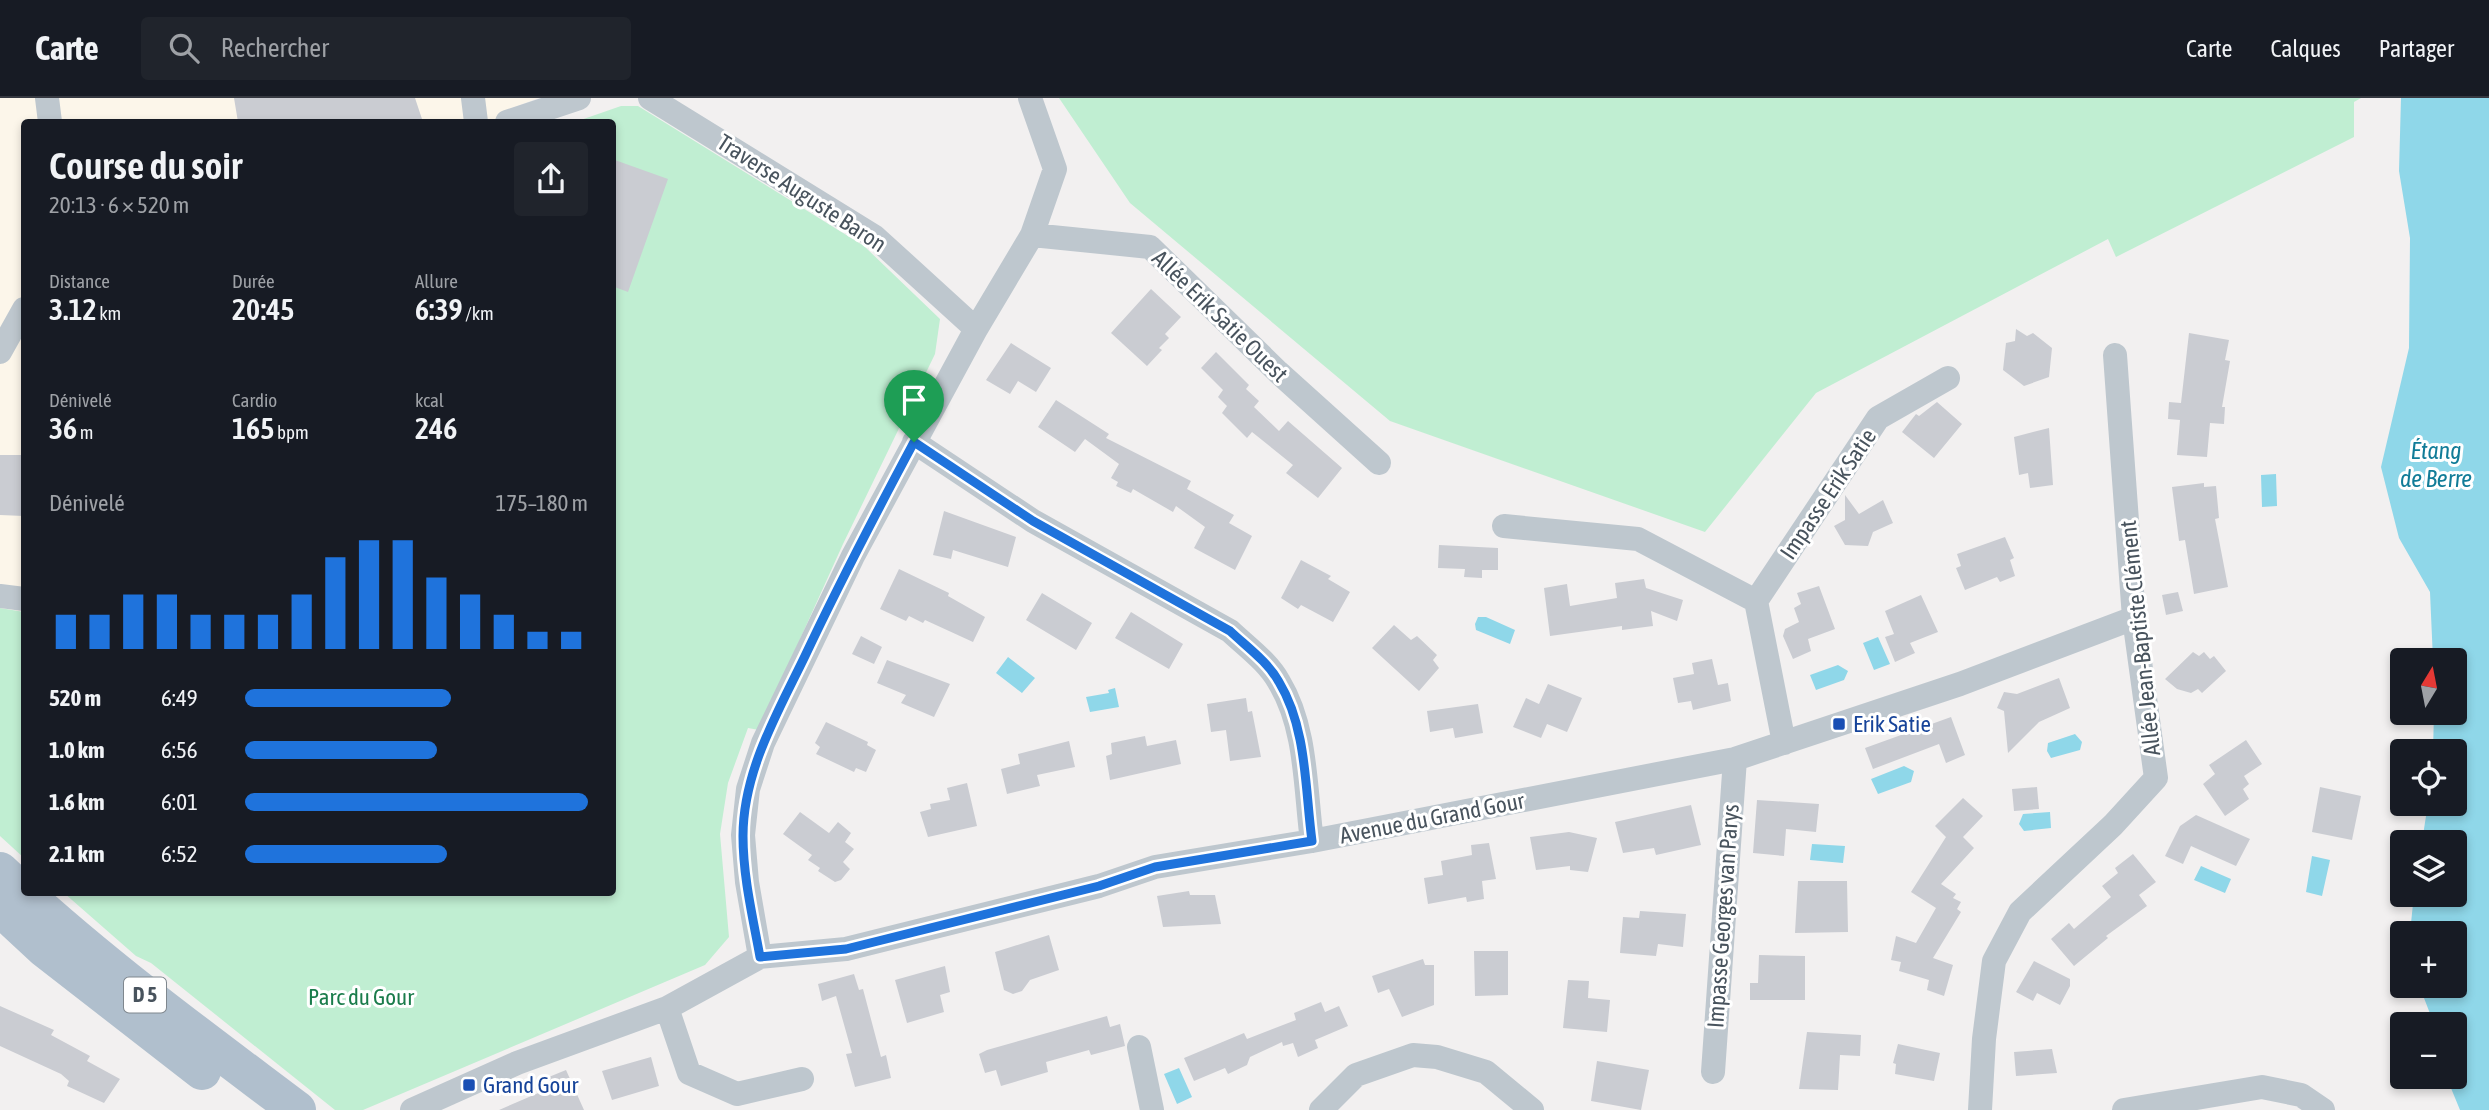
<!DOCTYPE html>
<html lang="fr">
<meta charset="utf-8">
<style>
body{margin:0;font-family:"Asap Condensed",sans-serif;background:#20242c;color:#f1f3f6;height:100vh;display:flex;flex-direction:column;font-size:26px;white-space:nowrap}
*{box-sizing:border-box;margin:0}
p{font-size:23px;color:#9ea1a6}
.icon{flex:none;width:38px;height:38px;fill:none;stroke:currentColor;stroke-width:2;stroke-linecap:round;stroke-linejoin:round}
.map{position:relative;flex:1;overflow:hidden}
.details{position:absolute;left:21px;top:21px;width:595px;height:777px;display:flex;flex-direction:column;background:#171b24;border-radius:7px;box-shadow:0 4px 10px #0003}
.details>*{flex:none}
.needle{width:46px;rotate:10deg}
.tools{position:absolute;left:2390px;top:550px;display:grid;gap:14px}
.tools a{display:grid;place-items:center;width:77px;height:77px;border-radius:7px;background:#171b24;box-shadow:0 4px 10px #0003;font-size:35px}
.pin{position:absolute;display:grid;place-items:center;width:60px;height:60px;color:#fff;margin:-72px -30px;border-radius:50% 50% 50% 0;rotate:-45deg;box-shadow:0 0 7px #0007}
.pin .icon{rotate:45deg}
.round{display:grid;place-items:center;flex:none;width:74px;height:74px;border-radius:7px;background:#20242c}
.headline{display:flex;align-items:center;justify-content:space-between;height:119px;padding:0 28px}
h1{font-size:38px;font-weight:600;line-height:52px}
.stats{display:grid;grid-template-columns:repeat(3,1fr);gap:10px;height:119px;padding:7px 28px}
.stats div{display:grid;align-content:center}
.stats b{font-size:30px;font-weight:600}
.stats small{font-size:19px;font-weight:400}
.stats p{font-size:19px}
.chart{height:196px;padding:14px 28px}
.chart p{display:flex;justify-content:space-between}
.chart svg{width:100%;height:126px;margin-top:7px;stroke:#1f73dc;stroke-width:6}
ul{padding:0 28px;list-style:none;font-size:23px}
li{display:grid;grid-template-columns:112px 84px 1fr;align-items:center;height:52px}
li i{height:18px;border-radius:9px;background:#1f73dc}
header{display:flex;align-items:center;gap:42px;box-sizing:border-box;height:98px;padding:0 35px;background:#171b24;border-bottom:2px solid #363941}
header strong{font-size:33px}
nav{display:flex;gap:38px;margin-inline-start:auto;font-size:24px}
.search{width:490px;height:63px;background:#20242c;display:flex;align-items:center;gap:18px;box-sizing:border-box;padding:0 24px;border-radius:7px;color:#9ea1a6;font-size:26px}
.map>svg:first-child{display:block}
.commercial{fill:#fcf6ea}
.green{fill:#c0eed2}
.water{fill:#8fd7e9}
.building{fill:#caccd2}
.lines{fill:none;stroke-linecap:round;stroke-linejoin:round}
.street{stroke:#bec7ce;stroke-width:24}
.primary{stroke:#b0bfcd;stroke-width:38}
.route-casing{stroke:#fff;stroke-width:14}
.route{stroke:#1f73dc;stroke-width:9}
.transit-dot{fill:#1a4fb4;stroke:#fff;stroke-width:2.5}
.labels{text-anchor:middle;stroke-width:6;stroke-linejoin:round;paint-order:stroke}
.shield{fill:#fff;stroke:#7f878e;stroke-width:2}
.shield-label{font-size:21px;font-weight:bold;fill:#48535d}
.street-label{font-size:23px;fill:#48535d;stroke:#fff}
.transit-label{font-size:23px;fill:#164399;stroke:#fff;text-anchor:start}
.park-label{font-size:23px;fill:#1a7c4b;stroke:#fff}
.water-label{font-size:24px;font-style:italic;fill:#117c98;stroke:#fff}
</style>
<header>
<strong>Carte</strong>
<div class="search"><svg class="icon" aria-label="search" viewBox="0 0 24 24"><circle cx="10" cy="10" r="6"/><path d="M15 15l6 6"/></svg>Rechercher</div>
<nav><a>Carte</a><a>Calques</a><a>Partager</a></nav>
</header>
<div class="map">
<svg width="2489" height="1012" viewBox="0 0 2489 1012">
<rect width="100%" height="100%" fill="#f2f0f0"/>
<path class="commercial" d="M0 0H538L499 15 501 24H24V514L0 510Z"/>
<path class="green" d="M1059 0H2361L2354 4V39L2116 159 2108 141 1816 295 1705 434 1390 323 1130 105Z
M621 8H638L864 148 940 221 935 256 843 446 759 632 748 630 728 685 720 736 729 839 705 867 363 1012H335L151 865 136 858 64 795 612 794V24H575Z
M0 510 24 514V760L0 738Z"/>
<path class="water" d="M2401 0H2489V1012H2460L2446 978H2455V926H2434L2419 887H2455V835H2410L2414 796H2455V744H2422L2428 705H2455V653H2433L2434 614H2455V562H2433L2430 494 2399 440 2381 369 2409 250 2410 140 2399 73Z
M2276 376 2277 408 2262 409 2261 377Z
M1478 519H1486L1515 532 1510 546 1476 532 1475 526Z
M1878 539 1890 566 1874 572 1863 545Z
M1008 559 1035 580 1022 595 996 575Z
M1838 567 1848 573 1844 582 1816 592 1810 577Z
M1115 590 1119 609 1090 614 1086 599 1109 595 1108 592Z
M2075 636 2082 644 2080 652 2051 660 2047 653 2048 645Z
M1904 668 1914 673 1911 684 1878 696 1871 681Z
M2050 714 2051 730 2024 733 2019 726 2023 716Z
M1812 746 1845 748 1843 765 1810 762Z
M2312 758 2330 762 2322 798 2306 794Z
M2201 768 2231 781 2225 795 2194 782Z
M1179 970 1192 999 1177 1006 1164 976Z"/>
<path class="building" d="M234 0H415L423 24H238Z
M612 61 668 81 628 194 612 188Z
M1151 191 1181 219 1165 236 1169 240 1159 250 1162 252 1147 268 1111 235Z
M2016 231 2027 238 2033 235 2052 250 2049 279 2024 288 2003 272 2006 245 2015 243Z
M2189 235 2229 242 2225 262 2230 263 2222 309H2225L2224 326 2210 325 2207 359 2177 357 2180 322 2168 321 2169 304 2181 305Z
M1011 245 1051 270 1036 294 1018 283 1010 296 986 282Z
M1216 254 1249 287 1246 291 1259 303 1254 309 1279 333 1288 323 1342 370 1318 400 1286 375 1293 367 1252 334 1247 340 1222 315 1227 308 1218 299 1223 292 1201 270Z
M1056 302 1109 336 1106 340 1191 383 1187 391 1234 417 1229 425 1252 438 1235 472 1194 450 1205 429 1176 408 1173 414 1133 391 1131 395 1116 388 1118 384 1111 380 1119 366 1085 341 1075 354 1038 329Z
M1937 304 1962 326 1934 360 1902 334 1916 316 1919 318Z
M2049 330 2053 387 2030 390 2028 375 2019 377 2014 339Z
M0 357H24V418L0 417Z
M2204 385V389L2216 388 2219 420 2215 421 2228 489 2194 496 2185 442 2179 443 2172 389Z
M1845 397 1859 416 1883 402 1893 425 1873 434 1868 448 1845 447 1834 428 1845 422Z
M944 413 1016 439 1008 469 953 452 951 461 933 457Z
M2005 439 2014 460 2010 462 2015 478 2000 484 1997 479 1965 492 1956 470 1961 468 1957 456Z
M1439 447 1498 450V472H1482V480L1464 479 1465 471 1438 470Z
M1301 462 1331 478 1328 481 1350 494 1333 524 1301 507 1298 511 1281 500Z
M899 471 949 495 948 498 985 519 973 544 925 522 923 525 909 518 906 523 880 511Z
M1644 481 1646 490 1683 502 1677 523 1651 513 1653 528 1622 532V528L1550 538 1544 490 1567 486 1570 508 1617 500 1615 485Z
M1819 488 1835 531 1808 541 1811 553 1793 561 1783 538 1785 531 1799 524 1794 510 1801 506 1797 495Z
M2178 494 2183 513 2166 517 2162 497Z
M1042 495 1092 525 1076 552 1026 522Z
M1921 497 1938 534 1910 545 1915 555 1895 564 1885 539 1894 536 1885 513Z
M1131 514 1183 546 1169 571 1115 540Z
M1394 527 1411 542 1417 538 1437 557 1433 562 1439 570 1419 593 1372 550Z
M861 538 882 549 874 566 852 556Z
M2193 554 2199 558 2204 554 2210 561 2214 558 2226 573 2202 595 2198 591 2191 595 2177 591 2165 581Z
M1712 561 1718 587 1728 585 1731 603 1693 612 1691 603 1678 605 1673 580 1694 576 1692 565Z
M887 562 950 586 934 619 901 605 906 597 877 585Z
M2059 580 2070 610 2039 624 2008 655 2004 613 1997 610 2004 594 2017 596Z
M1548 586 1582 600 1567 634 1547 626 1541 640 1513 629 1526 600 1539 606Z
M1246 600 1248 614 1252 613 1261 659 1230 663 1226 632 1211 634 1207 606Z
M1478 606 1483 635 1455 640 1453 630 1430 634 1427 613Z
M1951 619 1965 657 1946 665 1939 646 1873 671 1865 650Z
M826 624 868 644 867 647 876 652 866 674 856 670 854 674 816 656 820 649 815 645Z
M1145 638 1147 648 1176 642 1181 666 1110 682 1106 658 1112 656 1111 645Z
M2246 642 2262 666 2244 678 2249 686 2243 691 2249 701 2225 718 2203 686 2215 676 2209 667Z
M1069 643 1075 669 1037 677 1040 688 1007 696 1001 671 1020 666 1018 656Z
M967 685 977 728 928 739 920 714 931 711 930 706 950 702 947 690Z
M2037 689 2039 711 2014 713 2012 691Z
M2320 689 2361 698 2352 742 2312 734Z
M1963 700 1983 718 1963 739 1974 750 1941 786 1956 796 1953 800 1961 804 1957 811 1961 814 1933 860 1953 867 1944 898 1927 892 1929 882 1899 873 1901 864 1891 862 1896 838 1916 845 1936 810 1911 794 1946 739 1935 728Z
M1757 702 1819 706 1816 734 1786 731 1784 758 1753 755Z
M1691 707 1701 747 1656 757 1654 750 1623 755 1615 724Z
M800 714 829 735 838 724 851 735 845 744 854 751 843 764 850 771 841 782 835 784 818 773 820 770 808 762 812 757 783 736Z
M2196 717 2250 741 2236 768 2191 748 2183 766 2165 758 2180 728Z
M1569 734 1597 740 1588 774 1570 772V768L1536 772 1530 739Z
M1489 745 1496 781 1482 783 1484 801 1467 804 1466 799 1428 806 1424 780 1443 777 1441 763 1472 757 1471 747Z
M2133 756 2156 784 2139 797 2147 808 2106 838 2108 840 2074 868 2051 841 2069 825 2074 831 2111 799 2102 788 2118 775 2115 770Z
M1798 783H1847L1848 834 1795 835Z
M1189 793 1190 797H1215L1221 826 1163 829 1157 798Z
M1640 813 1686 816 1683 849 1658 846 1656 858 1620 855 1623 819 1639 820Z
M1049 837 1059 872 1030 882 1022 893 1013 896 1004 892 995 854Z
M1474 853H1508V897L1475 898Z
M1759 857 1805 858V902H1750V885H1758Z
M1423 861 1425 867H1434V907L1402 919 1389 891 1378 895 1372 878Z
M2034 863 2070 881V888L2060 907 2037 895 2033 903 2016 894Z
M945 868 950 894 940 897 944 914 907 925 895 882Z
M854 876 859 892 863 891 881 959 886 957 891 980 855 989 846 956 852 955 836 898 822 903 818 886Z
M1568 882 1589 883 1588 900 1610 902 1607 934 1563 930Z
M1321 904 1325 914 1339 908 1348 928 1315 942 1318 950 1298 959 1293 945 1283 948 1282 944 1250 959 1247 967 1228 976 1225 970 1194 983 1184 960 1244 935 1247 941 1296 922 1294 915Z
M0 908 54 932 51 937 90 958 87 963 120 981 104 1005 67 988 69 983 61 976 0 948Z
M1107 918 1110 929 1120 926 1125 948 1091 957 1089 952 1046 964 1048 974 1001 988 996 972 985 975 979 956 987 952Z
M1807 934 1861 937 1860 958 1840 957 1838 992 1799 991Z
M1898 946 1940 955 1934 983 1895 976 1896 966 1893 965Z
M2052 951 2057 975 2016 978 2014 954Z
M651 959 659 988 612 1002 602 973Z
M1597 963 1649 972 1641 1012 1591 1003Z
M566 972 584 1012H499L543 993 539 983Z"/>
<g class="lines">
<path class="street" d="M47 0 50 24
M473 0 476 24
M650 0 875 139 976 231
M507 24 579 0
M1032 137 1150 149 1278 274 1379 365
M0 254 24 211
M914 344 1033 423 1230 533C1247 549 1268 564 1279 584 1307 630 1305 691 1312 743
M1504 428 1638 441 1756 503 1784 645
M0 498 24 501
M1756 503 1878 320 1948 280
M760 859 747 784 743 737 748 691 763 645 853 458 976 231 1032 137 1055 71 1030 0
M667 910 689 975 737 996 802 981
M1139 949 1152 1012
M1713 974 1735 661
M412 1012 517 965 667 910 760 859 846 851 1099 788 1155 769 1312 743 1735 661 1960 586 2134 520
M1321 1012 1356 977 1413 957 1437 959 1486 974 1532 1012
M1980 1012 1984 941 1994 863 2020 814 2113 727 2156 680 2134 520 2115 257
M2124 1012 2262 989 2301 997 2323 1012"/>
<path class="primary" d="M0 773C93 861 195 935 297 1012
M4 813 45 851 202 973"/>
</g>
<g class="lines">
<g class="route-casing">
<path id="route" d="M914 344 1033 423 1230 533C1247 549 1268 564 1279 584 1307 630 1305 691 1312 743L1155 769 1099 788 846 851 760 859C753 820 743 779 743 738 743 673 778 614 805 558 839 486 876 415 914 344Z"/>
</g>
<use href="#route" class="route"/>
</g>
<g class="transit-dot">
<rect x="1832" y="619" width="14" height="14" rx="3.5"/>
<rect x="462" y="980" width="14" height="14" rx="3.5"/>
</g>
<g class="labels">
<rect class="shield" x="124" y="879.5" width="42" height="35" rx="5"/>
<g class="shield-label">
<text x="145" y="904">D 5</text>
</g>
<g class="street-label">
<text transform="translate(802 95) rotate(33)" y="8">Traverse Auguste Baron</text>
<text transform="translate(1220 218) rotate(44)" y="8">Allée Erik Satie Ouest</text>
<text transform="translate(1828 396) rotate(-56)" y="8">Impasse Erik Satie</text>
<text transform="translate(2140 540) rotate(-96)" y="8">Allée Jean-Baptiste Clément</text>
<text transform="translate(1432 720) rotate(-11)" y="8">Avenue du Grand Gour</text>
<text transform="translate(1723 818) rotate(-86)" y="8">Impasse Georges van Parys</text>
</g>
<g class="transit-label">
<text x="1853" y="634">Erik Satie</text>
<text x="483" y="995">Grand Gour</text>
</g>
<g class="park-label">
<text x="361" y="907">Parc du Gour</text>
</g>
<g class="water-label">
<text x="2436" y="361">Étang<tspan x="2436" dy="28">de Berre</tspan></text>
</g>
</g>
</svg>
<div class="tools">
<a><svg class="needle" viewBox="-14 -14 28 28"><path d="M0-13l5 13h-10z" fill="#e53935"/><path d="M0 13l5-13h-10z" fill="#9ea1a6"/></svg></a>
<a><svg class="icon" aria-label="locate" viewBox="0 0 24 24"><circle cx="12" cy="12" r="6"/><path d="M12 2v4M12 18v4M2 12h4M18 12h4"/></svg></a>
<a><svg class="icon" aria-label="layers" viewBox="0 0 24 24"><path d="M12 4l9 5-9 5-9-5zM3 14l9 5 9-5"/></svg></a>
<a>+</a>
<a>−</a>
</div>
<div class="pin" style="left:914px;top:344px;background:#1e9e55"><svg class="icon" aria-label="arrive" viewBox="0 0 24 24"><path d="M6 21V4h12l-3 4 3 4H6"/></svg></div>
<section class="details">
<div class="headline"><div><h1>Course du soir</h1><p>20:13 · 6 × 520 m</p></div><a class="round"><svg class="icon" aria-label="share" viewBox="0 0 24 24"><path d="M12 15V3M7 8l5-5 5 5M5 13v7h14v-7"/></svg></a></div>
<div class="stats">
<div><p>Distance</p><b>3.12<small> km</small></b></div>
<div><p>Durée</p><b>20:45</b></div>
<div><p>Allure</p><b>6:39<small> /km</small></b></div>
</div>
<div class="stats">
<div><p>Dénivelé</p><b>36<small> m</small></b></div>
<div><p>Cardio</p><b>165<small> bpm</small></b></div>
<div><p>kcal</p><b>246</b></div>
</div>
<div class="chart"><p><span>Dénivelé</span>175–180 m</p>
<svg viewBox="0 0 160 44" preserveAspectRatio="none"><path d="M5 44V32M15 44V32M25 44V25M35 44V25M45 44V32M55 44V32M65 44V32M75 44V25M85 44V12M95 44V6M105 44V6M115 44V19M125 44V25M135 44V32M145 44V38M155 44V38"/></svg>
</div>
<ul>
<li><b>520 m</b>6:49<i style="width:60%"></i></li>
<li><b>1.0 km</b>6:56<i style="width:56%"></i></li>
<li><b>1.6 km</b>6:01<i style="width:100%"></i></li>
<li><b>2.1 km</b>6:52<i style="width:59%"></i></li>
</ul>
</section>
</div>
